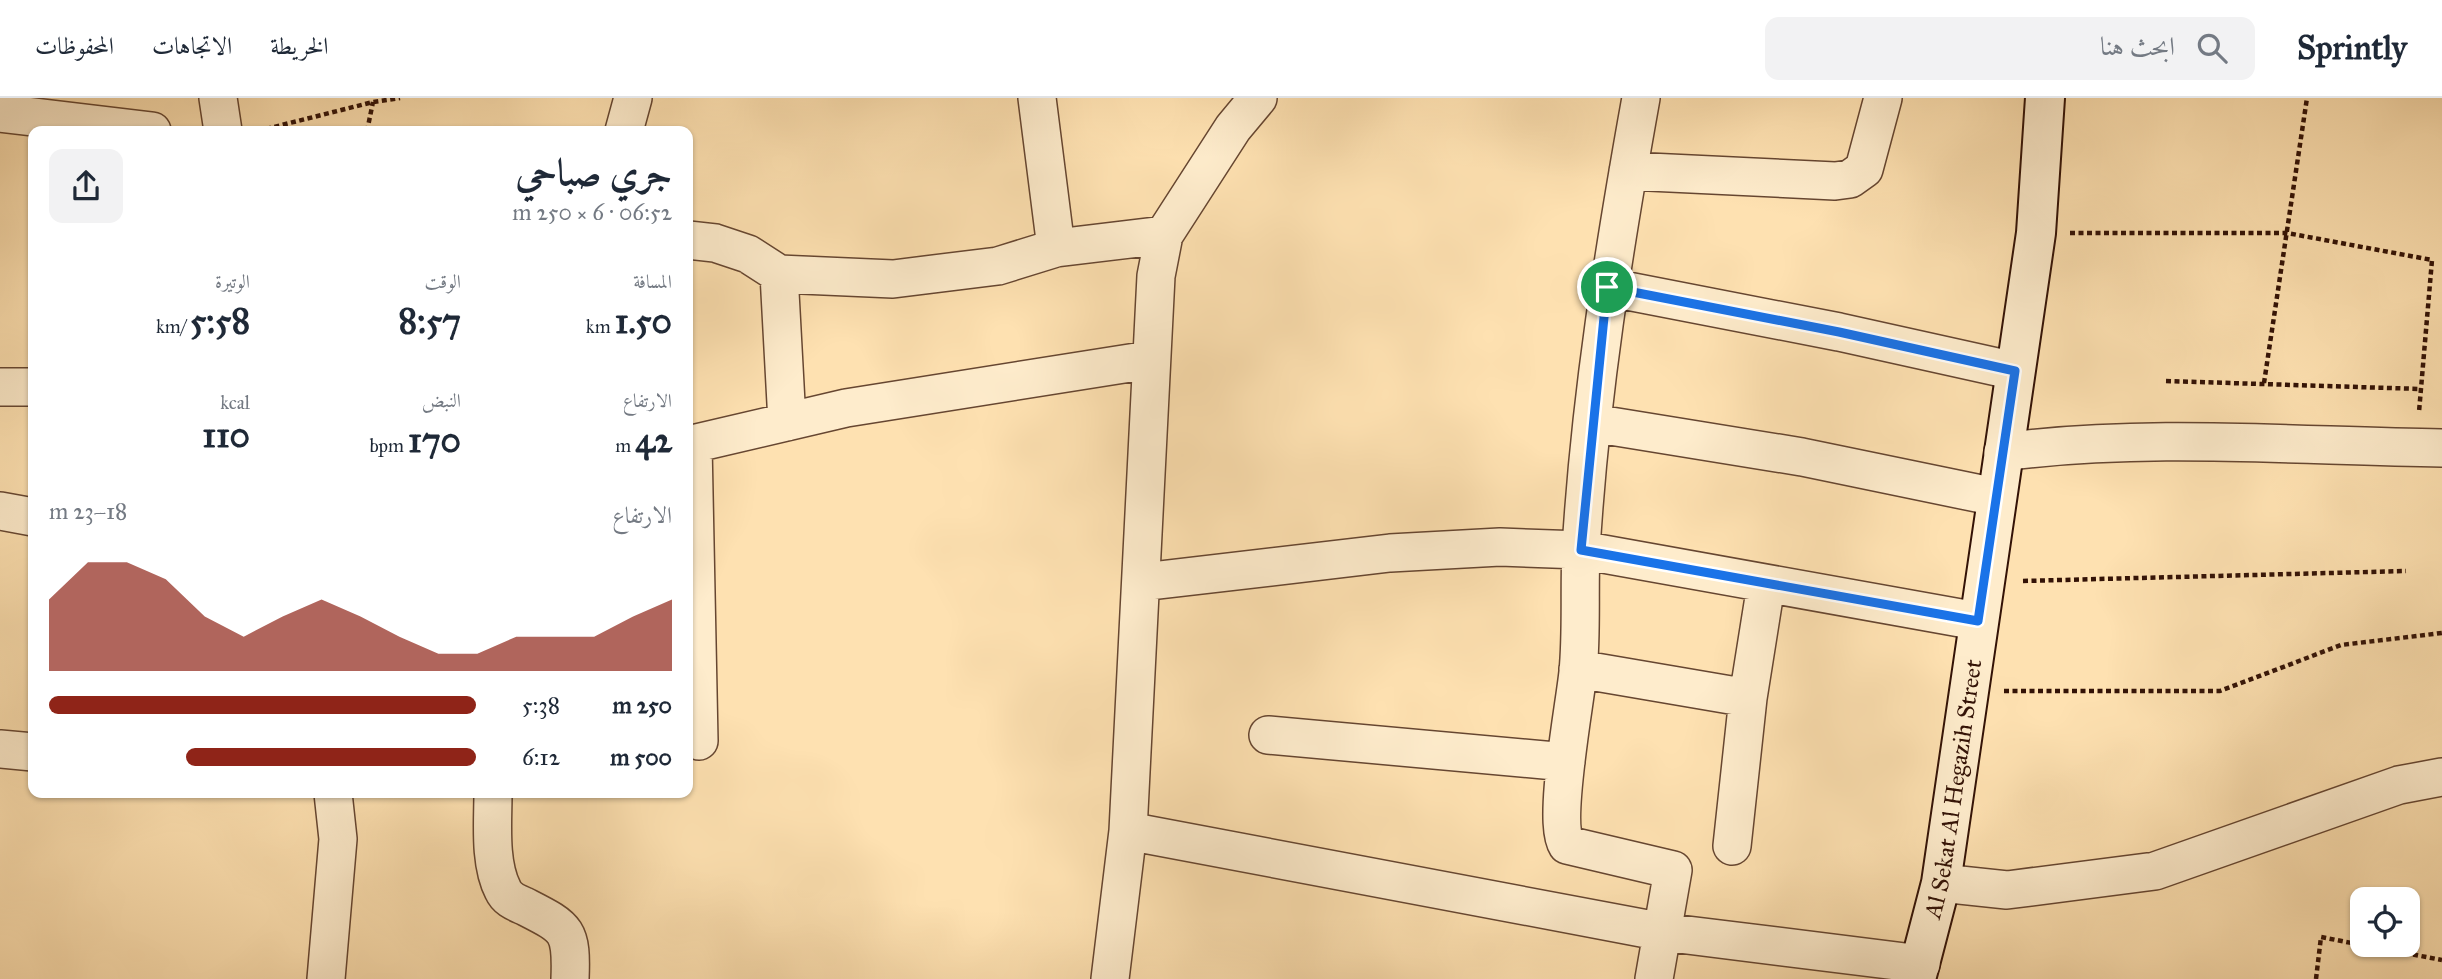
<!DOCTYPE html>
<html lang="ar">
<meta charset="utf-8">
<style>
body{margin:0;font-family:"IM FELL Great Primer",Amiri,serif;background:#f2f2f3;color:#1f2937;direction:rtl;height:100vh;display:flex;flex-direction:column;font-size:26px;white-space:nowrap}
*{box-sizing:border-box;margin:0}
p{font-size:23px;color:#747a83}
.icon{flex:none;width:38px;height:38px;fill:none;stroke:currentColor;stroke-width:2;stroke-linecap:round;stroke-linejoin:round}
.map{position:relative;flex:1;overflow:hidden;direction:ltr}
.side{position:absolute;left:28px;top:28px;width:665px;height:672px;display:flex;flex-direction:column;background:#fff;border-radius:14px;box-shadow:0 2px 5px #0004;direction:rtl}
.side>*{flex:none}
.controls{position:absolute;left:2350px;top:789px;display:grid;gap:14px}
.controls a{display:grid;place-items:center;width:70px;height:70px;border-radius:14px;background:#fff;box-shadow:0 2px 5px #0004;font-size:35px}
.pin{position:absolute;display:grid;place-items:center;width:60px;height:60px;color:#fff;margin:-30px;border:4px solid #fff;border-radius:50%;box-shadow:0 2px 7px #0007}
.round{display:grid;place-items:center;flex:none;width:74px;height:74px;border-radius:14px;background:#f2f2f3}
.summary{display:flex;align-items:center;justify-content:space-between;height:119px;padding:0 21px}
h1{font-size:38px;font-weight:800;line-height:52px}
.metrics{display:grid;grid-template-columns:repeat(3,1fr);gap:10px;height:119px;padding:7px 21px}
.metrics div{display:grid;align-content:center}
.metrics b{font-size:35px;font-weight:800}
.metrics small{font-size:19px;font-weight:400}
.metrics p{font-size:19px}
.chart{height:196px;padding:14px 21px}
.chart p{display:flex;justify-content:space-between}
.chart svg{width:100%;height:126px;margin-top:7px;fill:#8f2418;opacity:.7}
ul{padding:0 21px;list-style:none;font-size:23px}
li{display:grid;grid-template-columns:112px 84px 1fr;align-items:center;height:52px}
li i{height:18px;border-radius:9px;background:#8f2418}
header{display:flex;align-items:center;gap:42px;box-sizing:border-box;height:98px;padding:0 35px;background:#fff;border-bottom:2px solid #e0e1e3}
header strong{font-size:33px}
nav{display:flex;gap:38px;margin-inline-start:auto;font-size:24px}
.search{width:490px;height:63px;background:#f2f2f3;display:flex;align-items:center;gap:18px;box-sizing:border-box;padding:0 24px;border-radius:14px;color:#747a83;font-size:26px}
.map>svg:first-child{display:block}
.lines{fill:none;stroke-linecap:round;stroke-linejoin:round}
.street-casing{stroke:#664631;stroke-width:40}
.secondary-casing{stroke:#331206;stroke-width:42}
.path{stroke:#331206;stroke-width:4.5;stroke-dasharray:5 3.5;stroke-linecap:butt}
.street{stroke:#feeccc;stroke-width:37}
.secondary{stroke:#feeccc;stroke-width:38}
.route-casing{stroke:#fff;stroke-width:14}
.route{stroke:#1a73e8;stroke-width:9}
.labels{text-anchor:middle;stroke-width:6;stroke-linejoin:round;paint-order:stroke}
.street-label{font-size:24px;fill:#331206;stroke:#feeccc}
</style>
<header>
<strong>Sprintly</strong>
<div class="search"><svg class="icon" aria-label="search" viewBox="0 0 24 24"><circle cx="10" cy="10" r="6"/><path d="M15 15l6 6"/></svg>ابحث هنا</div>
<nav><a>الخريطة</a><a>الاتجاهات</a><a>المحفوظات</a></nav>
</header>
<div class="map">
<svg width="2442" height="881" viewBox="0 0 2442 881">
<rect width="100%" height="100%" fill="#fee1b1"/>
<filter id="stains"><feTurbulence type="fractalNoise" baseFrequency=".00286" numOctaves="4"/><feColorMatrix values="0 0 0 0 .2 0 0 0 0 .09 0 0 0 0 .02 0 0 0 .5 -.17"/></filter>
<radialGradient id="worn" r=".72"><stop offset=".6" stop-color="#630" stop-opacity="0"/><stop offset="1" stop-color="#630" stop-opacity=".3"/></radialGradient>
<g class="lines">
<g class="street-casing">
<path id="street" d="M218 0 223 33
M1037 0 1056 150
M1641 0C1614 150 1590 300 1581 452 1579 492 1582 533 1578 574 1575 606 1552 724 1567 747L1673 772 1654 881
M0 15 152 33
M624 33 633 0
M1628 73 1835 83 1850 81 1864 71 1883 0
M688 142 715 145 748 156 779 176 893 181 998 168 1056 150 1164 137
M779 176 787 324
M1607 189 1839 234 2015 273
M0 289H33
M1592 325 1802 359 1996 399
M693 346 699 643
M688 347 846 310 1149 262
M2003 354C2148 335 2296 348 2442 350
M0 413 33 419
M1142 484 1390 455 1500 449 1581 452 1977 523
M1578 571 1748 600
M1268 637 1566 664
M0 651 33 654
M493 695C493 724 489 765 503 792 507 801 515 804 524 808 567 830 572 831 570 881
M1128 733 1663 834 1921 866
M1732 748 1748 600 1766 487
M1941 785 2007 792 2155 773 2399 687 2442 679
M326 881 338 741 333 695
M1110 881 1128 733 1156 178 1164 137 1233 30 1258 0"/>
</g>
<g class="secondary-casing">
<g id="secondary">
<path id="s1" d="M1916 881 1941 785 2036 135 2045 0"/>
</g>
</g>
<path class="path" d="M258 33 373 4 400 0
M367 33 373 4
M2070 135H2287L2432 162 2419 314
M2166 283 2421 291
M2264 285 2307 0
M2023 483 2406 473
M2004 593H2220L2341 547 2442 535
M2363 847 2442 862
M2316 881 2321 839 2362 847"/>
<use href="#street" class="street"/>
<use href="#secondary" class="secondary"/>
</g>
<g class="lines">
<g class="route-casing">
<path id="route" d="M1607 189 1839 234 2015 273 1978 523 1581 452Z"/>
</g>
<use href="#route" class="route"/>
</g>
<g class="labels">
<g class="street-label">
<text dy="8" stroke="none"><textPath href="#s1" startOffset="194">Al Sekat Al Hegazih Street</textPath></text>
</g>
</g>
<rect width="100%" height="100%" filter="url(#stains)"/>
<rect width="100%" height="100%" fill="url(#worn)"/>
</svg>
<div class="controls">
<a><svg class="icon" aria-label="locate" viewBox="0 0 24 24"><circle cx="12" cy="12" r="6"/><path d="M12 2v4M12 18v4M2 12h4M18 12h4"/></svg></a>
</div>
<div class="pin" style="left:1607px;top:189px;background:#1e9e55"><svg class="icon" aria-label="arrive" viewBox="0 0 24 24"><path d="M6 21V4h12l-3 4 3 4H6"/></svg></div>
<section class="side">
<div class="summary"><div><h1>جري صباحي</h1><p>06:52 · 6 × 250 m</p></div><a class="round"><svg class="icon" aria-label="share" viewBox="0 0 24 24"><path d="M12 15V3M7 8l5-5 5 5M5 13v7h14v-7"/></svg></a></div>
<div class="metrics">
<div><p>المسافة</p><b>1.50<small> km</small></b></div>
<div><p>الوقت</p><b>8:57</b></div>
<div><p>الوتيرة</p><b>5:58<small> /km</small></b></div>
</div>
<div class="metrics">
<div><p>الارتفاع</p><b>42<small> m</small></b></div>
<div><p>النبض</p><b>170<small> bpm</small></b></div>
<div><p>kcal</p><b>110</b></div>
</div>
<div class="chart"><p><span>الارتفاع</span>18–23 m</p>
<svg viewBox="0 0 160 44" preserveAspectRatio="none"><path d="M0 44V19L10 6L20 6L30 12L40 25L50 32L60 25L70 19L80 25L90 32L100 38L110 38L120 32L130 32L140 32L150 25L160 19V44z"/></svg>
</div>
<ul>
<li><b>250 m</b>5:38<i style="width:100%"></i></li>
<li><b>500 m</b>6:12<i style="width:68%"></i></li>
</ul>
</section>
</div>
